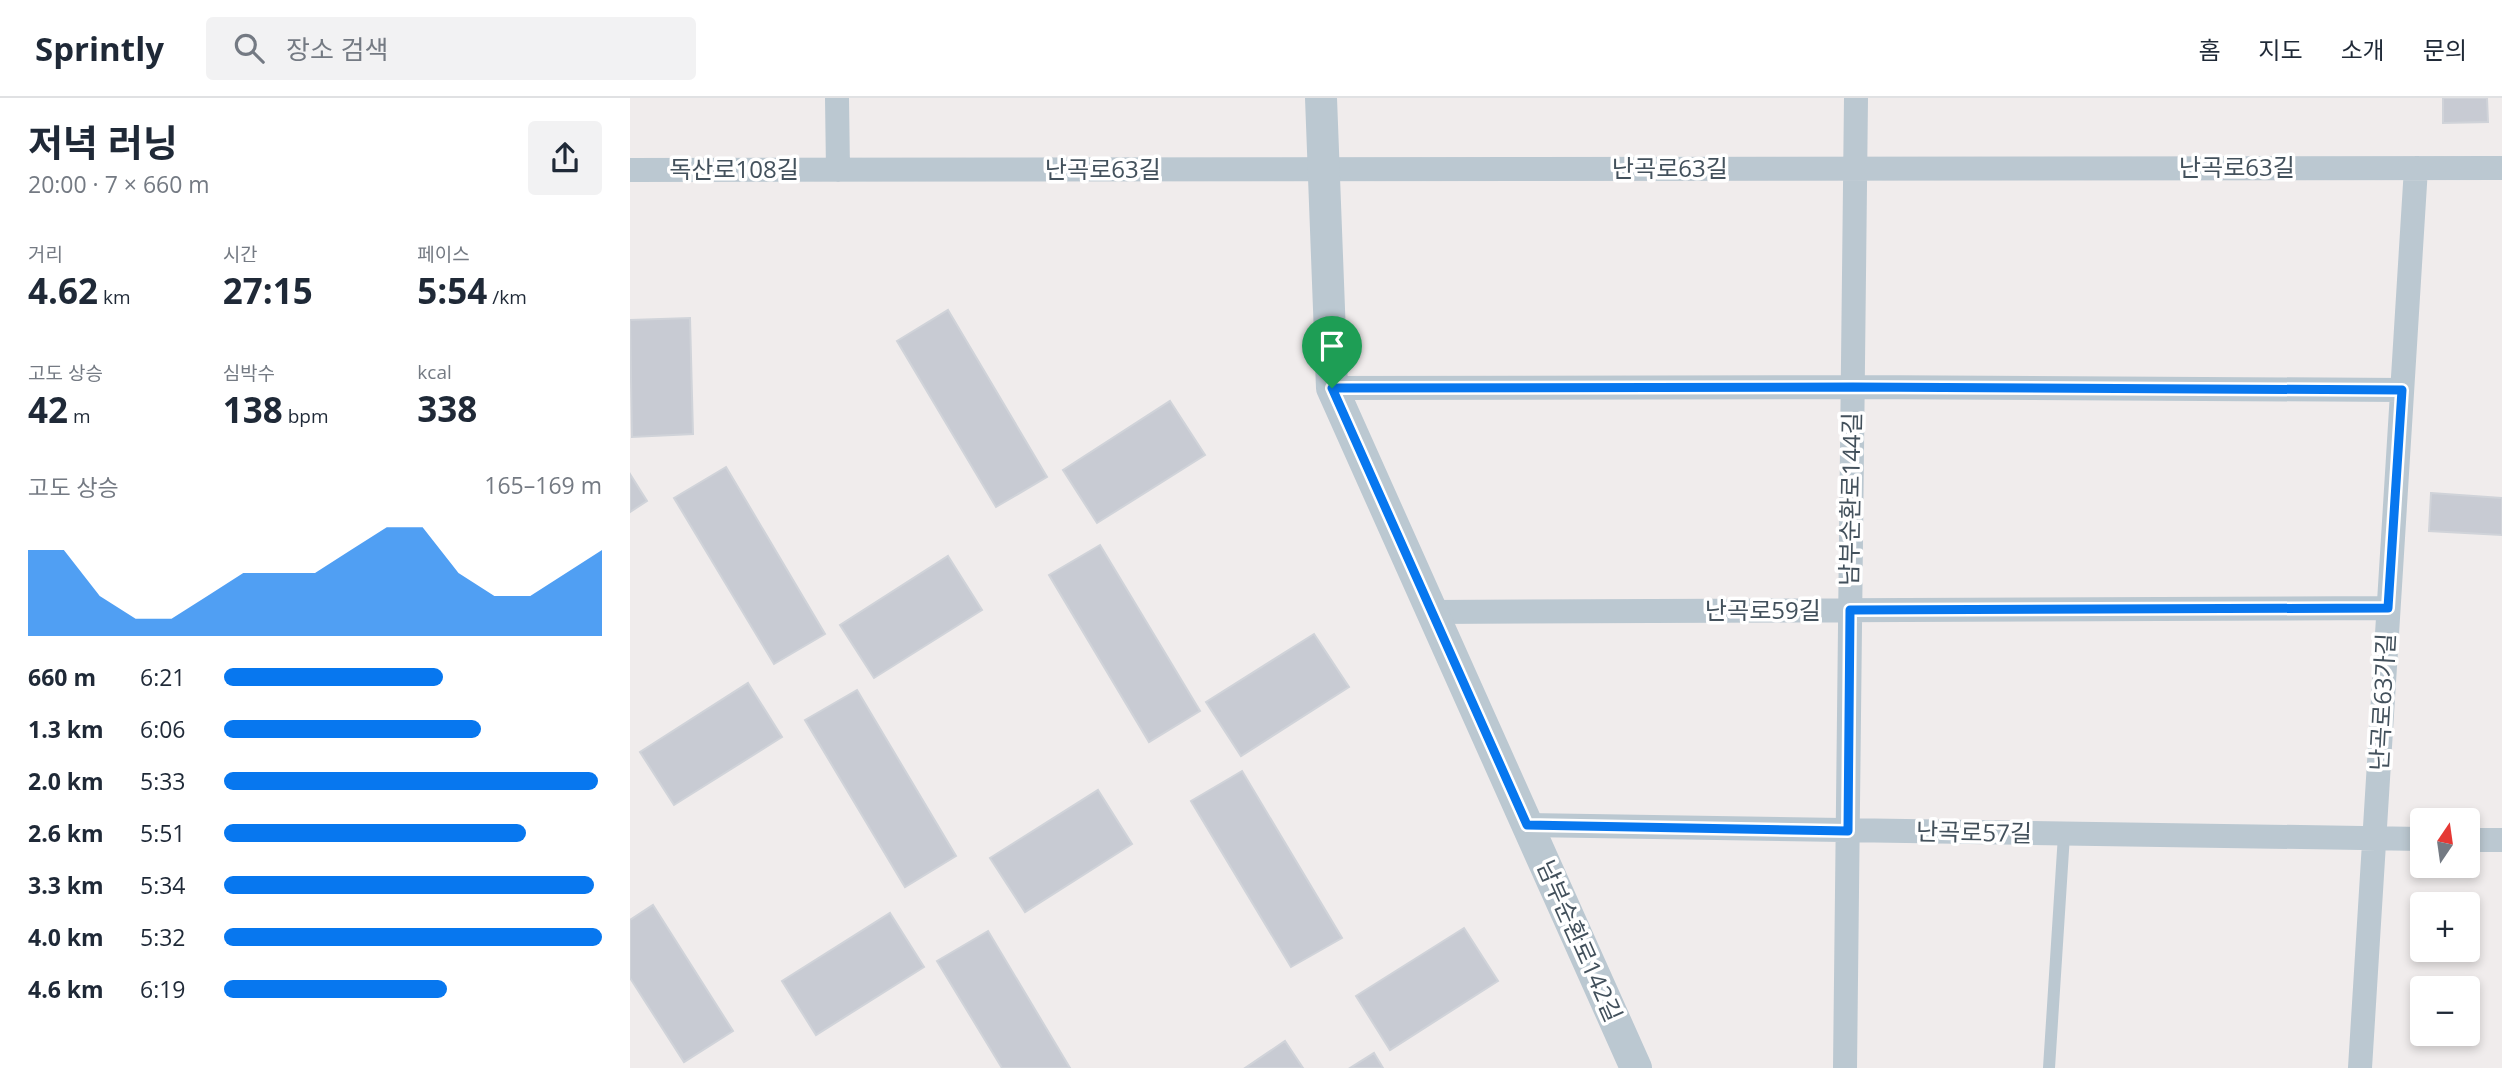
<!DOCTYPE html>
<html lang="ko">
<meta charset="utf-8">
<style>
body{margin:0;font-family:"Open Sans","Noto Sans KR",sans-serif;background:#f2f2f3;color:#1f2937;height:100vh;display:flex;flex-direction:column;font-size:26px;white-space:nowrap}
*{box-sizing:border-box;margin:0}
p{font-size:23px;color:#747a83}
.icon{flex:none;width:38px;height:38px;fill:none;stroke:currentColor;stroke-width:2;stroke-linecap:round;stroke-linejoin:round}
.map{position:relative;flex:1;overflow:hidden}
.sheet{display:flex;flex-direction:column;background:#fff;width:630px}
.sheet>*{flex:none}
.needle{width:46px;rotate:13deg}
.buttons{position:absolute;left:1780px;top:710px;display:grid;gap:14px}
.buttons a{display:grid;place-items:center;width:70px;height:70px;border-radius:7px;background:#fff;box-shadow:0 4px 10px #0003;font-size:35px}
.pin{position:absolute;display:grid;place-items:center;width:60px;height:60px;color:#fff;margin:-72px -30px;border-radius:50% 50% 50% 0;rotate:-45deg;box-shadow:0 0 7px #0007}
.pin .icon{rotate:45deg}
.round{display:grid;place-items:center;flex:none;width:74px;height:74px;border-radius:7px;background:#f2f2f3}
.head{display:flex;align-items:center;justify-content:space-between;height:119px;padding:0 28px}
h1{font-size:38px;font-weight:700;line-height:52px}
.metrics{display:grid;grid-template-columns:repeat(3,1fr);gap:10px;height:119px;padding:7px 28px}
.metrics div{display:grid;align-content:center}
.metrics b{font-size:35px;font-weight:700}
.metrics small{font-size:19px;font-weight:400}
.metrics p{font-size:19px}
.chart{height:196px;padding:14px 28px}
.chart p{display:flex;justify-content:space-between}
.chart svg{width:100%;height:126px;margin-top:7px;fill:#0777ef;opacity:.7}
ul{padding:0 28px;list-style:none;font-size:23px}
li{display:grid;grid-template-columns:112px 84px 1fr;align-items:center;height:52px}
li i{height:18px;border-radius:9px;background:#0777ef}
header{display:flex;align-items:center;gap:42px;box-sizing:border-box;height:98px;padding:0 35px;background:#fff;border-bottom:2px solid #e0e1e3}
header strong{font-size:33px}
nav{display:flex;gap:38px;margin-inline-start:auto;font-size:24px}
.search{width:490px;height:63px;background:#f2f2f3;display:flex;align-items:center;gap:18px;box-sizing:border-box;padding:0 24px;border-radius:7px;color:#747a83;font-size:26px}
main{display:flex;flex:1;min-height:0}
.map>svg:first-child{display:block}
.building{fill:#c8cbd3;stroke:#d0d3d9;stroke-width:2}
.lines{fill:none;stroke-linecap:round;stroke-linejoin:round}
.service{stroke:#bbc8d1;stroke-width:12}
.minor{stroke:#bbc8d1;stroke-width:24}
.tertiary{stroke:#bbc8d1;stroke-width:32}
.route-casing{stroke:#fff;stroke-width:14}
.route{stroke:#0777ef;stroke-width:9}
.labels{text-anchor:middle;stroke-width:7;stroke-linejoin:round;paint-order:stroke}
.street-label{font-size:24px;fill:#43515c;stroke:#fff}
</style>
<header>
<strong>Sprintly</strong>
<div class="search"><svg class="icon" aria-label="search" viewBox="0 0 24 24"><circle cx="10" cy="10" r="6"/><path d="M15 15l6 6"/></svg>장소 검색</div>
<nav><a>홈</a><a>지도</a><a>소개</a><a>문의</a></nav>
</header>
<main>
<section class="sheet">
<div class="head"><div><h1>저녁 러닝</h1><p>20:00 · 7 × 660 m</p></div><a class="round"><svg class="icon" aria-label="share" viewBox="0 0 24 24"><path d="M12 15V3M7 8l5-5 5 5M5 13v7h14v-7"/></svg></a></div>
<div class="metrics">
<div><p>거리</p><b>4.62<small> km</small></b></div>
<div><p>시간</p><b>27:15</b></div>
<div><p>페이스</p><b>5:54<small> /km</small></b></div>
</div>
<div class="metrics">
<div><p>고도 상승</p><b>42<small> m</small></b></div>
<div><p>심박수</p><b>138<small> bpm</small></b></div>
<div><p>kcal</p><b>338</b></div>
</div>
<div class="chart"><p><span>고도 상승</span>165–169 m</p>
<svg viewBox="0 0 160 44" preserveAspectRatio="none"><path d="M0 44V14L10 14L20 30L30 38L40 38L50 30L60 22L70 22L80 22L90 14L100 6L110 6L120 22L130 30L140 30L150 22L160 14V44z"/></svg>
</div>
<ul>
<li><b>660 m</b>6:21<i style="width:58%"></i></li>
<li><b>1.3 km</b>6:06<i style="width:68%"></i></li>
<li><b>2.0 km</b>5:33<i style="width:99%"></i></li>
<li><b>2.6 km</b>5:51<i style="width:80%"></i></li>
<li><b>3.3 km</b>5:34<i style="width:98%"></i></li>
<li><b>4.0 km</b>5:32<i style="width:100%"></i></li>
<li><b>4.6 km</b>6:19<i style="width:59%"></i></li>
</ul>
</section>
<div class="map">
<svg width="1872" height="970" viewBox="0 0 1872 970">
<rect width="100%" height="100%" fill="#f0ecec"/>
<path class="building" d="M1813 0H1857L1858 24 1813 25Z
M318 212 417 379 366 409 267 243Z
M60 220 63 336 2 339 0 222Z
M540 303 575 357 467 425 433 372Z
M96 369 195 536 144 566 44 400Z
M0 376 17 403 0 414Z
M1801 395 1872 400V437L1799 433Z
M470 447 570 613 519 644 419 477Z
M318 458 352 512 244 580 210 527Z
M684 536 719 589 611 658 576 604Z
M118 585 152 639 44 707 10 654Z
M227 592 326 758 275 789 175 622Z
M612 673 712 840 661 869 561 703Z
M468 692 502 746 395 814 360 760Z
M23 807 103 933 54 964 0 880V822Z
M260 815 294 869 186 937 152 883Z
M834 830 868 883 760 952 726 898Z
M358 833 440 970H372L307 863Z
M655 943 673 970H615Z
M744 955 753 970H720Z"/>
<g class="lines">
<path class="service" d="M1419 970 1434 737"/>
<path class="minor" d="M207 0 208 72
M0 72 1872 70
M702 290 1223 289 1772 292
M802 514 1758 510
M897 727 1792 741
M1838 742H1872
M1215 970 1226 0
M1730 970 1786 70"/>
<path class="tertiary" d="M691 0 702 290 1006 970"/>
</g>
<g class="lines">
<g class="route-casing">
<path id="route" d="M1223 289 1772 292 1758 510 1220 512 1218 733 897 727 702 290Z"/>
</g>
<use href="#route" class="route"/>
</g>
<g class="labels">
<g class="street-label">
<text x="1607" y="78">난곡로63길</text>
<text x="1040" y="79">난곡로63길</text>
<text x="104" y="80">독산로108길</text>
<text x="473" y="80">난곡로63길</text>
<text transform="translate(1221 401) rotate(-89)" y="8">남부순환로144길</text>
<text x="1133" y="521">난곡로59길</text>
<text transform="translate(1753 604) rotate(-87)" y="8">난곡로63가길</text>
<text transform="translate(1344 735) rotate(1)" y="8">난곡로57길</text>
<text transform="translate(949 843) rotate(66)" y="8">남부순환로142길</text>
</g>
</g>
</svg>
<div class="buttons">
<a><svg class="needle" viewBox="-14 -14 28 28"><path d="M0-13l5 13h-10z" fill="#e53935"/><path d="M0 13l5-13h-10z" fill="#747a83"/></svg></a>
<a>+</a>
<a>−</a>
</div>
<div class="pin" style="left:702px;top:290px;background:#1e9e55"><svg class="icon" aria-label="arrive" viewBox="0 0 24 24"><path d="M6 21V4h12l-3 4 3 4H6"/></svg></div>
</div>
</main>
